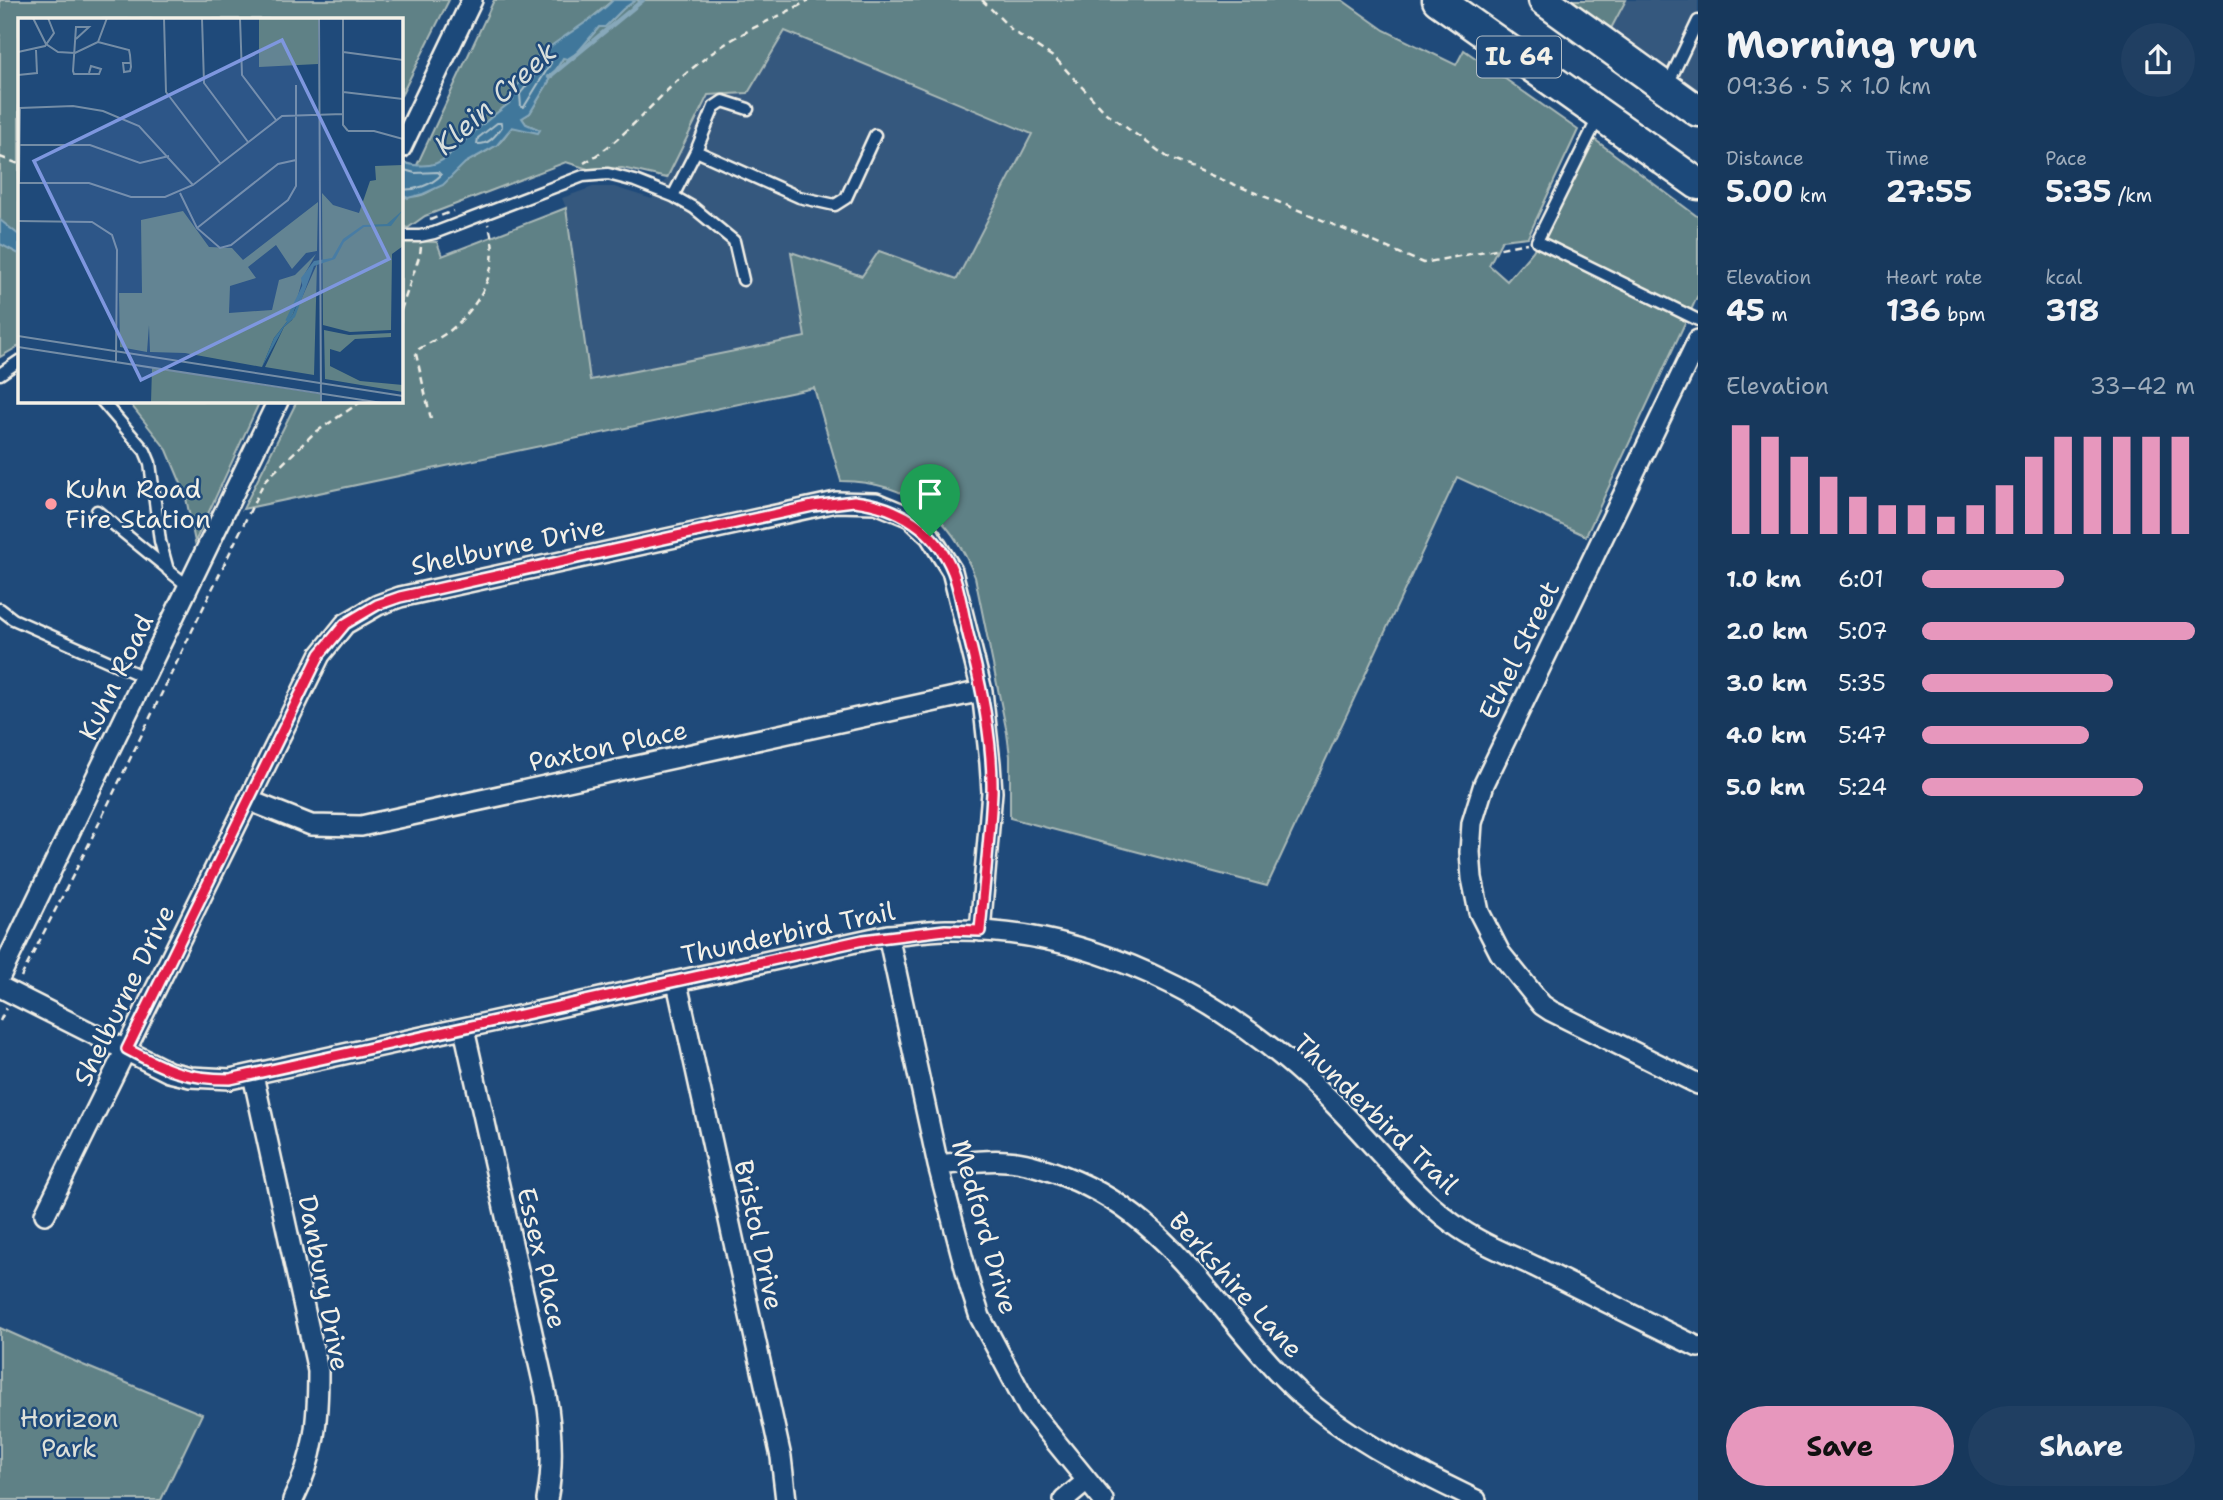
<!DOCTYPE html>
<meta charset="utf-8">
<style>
body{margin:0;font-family:"Shantell Sans",sans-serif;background:#203f62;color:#f1f3f6;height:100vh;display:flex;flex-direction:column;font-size:26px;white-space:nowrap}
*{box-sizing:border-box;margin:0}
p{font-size:23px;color:#9eacbb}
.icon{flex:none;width:38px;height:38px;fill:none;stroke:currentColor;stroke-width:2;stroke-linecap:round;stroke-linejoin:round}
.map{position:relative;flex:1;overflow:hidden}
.panel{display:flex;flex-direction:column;background:#17385c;width:525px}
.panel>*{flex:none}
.pin{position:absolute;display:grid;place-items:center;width:60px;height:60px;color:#fff;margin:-72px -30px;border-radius:50% 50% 50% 0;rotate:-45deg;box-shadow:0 0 7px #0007}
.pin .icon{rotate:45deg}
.round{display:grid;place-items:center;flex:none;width:74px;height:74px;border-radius:37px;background:#203f62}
.head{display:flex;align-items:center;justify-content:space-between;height:119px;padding:0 28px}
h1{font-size:38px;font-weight:700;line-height:52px}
.metrics{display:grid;grid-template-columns:repeat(3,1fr);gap:10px;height:119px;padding:7px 28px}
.metrics div{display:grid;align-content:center}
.metrics b{font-size:30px;font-weight:700}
.metrics small{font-size:19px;font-weight:400}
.metrics p{font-size:19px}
.chart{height:196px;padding:14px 28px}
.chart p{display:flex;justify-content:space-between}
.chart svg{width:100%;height:126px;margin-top:7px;stroke:#e797bd;stroke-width:6}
.primary-button{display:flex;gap:14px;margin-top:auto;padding:14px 28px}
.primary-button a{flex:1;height:80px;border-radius:42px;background:#e797bd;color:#111;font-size:28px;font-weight:700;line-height:80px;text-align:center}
.primary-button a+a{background:#203f62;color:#f1f3f6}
ul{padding:0 28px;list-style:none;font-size:23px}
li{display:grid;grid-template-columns:112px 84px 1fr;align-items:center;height:52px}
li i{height:18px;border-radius:9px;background:#e797bd}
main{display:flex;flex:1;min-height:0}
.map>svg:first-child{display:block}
.built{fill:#35587e}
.green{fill:#5f8186;stroke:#aab9b7;stroke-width:2}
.water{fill:#3f779b;stroke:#87a8ba;stroke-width:2}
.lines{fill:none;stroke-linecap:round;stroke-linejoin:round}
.shore{stroke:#acc0c9;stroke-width:2}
.stream{stroke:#87a8ba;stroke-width:4.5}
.lane-casing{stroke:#f4f1e8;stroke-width:15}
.street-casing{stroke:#f4f1e8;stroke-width:24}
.primary-casing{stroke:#f4f1e8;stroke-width:35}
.path{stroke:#f4f1e8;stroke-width:2.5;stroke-dasharray:7 5;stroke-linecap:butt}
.lane{stroke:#1f4a7a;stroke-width:10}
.street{stroke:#1f4a7a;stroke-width:19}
.primary{stroke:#1f4a7a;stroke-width:30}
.route-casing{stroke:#fff;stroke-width:14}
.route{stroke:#e11d48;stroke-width:9}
.poi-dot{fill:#ff9aa2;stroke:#1f4a7a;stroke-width:2.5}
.labels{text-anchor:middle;stroke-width:5;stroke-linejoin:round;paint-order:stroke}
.shield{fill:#1f4a7a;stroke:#b4bfc7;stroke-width:2}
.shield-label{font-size:24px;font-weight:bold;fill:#f4f1e8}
.poi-label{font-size:26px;fill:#f4f1e8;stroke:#1f4a7a;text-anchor:start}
.street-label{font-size:26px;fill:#f4f1e8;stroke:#1f4a7a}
.park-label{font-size:26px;fill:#dee0d9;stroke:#1f4a7a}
.water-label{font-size:28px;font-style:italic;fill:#d9dfdc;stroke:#1f4a7a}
.inset-river{fill:none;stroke:#3f779b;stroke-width:3.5}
.inset-road{fill:none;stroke:#748da6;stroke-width:2}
.view{fill:#7e97df;fill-opacity:0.15;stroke:#7e97df;stroke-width:3.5}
.inset-edge{fill:none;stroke:#f4f1e8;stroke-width:3.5}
</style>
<main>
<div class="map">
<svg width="1698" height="1500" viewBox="0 0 1698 1500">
<rect width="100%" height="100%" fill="#1f4a7a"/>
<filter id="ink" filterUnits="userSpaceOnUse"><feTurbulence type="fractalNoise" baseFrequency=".0143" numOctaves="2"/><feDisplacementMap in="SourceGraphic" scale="14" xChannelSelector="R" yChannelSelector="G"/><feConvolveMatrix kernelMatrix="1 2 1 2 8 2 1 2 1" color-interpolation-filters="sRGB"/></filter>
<g filter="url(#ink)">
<path class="built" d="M1626 0H1698V103L1606 38Z
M785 31 1032 134 956 279 879 251 863 276 791 252 806 337 590 380 566 208 562 198 593 187H614L652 199 667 178 708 94 748 93Z"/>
<path class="green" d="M0 0H449L401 96V19H19V346L0 357Z
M494 0H613L583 25 539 55 519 86 513 100 473 132 452 155 436 165 416 167Z
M636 0H1342L1384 30 1456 65 1464 50 1578 130 1528 237 1502 240 1489 265 1507 281 1533 251 1594 139 1698 217V295L1586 536 1457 477 1267 886 1010 818V756L1007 733 975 577C951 515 909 482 841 481L814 388 243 509 297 401H401V241L437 242 442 256 566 208 590 380 805 337 791 252 862 276 879 251 957 279 1032 134 785 31 748 93 708 95 667 178 622 168 588 169 566 162 425 216 408 228 401 226V205L405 196C431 201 447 175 465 163 475 157 489 151 498 144 503 140 507 132 512 127L540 130 526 124 522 118 530 113 563 58 587 41 599 27 611 21 629 3Z
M1552 0H1626L1606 38Z
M128 401H260L195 542 185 493 167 450Z
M0 1328 83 1365 202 1414 161 1500H0Z"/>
<path class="water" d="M613 0H636L623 9 605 27H599L577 53 567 59 563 58 530 113 522 118 526 124 540 130 538 133 512 127 497 145 465 163 443 185 423 194 408 198 401 195V162C441 174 447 155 475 131 487 120 500 111 513 100L511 94 513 88C526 83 530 63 541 54 564 34 592 22 613 0Z
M0 220 19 235V254L0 244Z"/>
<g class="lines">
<path class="shore" d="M548 58 551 60V63L524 107H521L520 94Z
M497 123H501L502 127C495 136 489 145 477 144L478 138Z
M401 169 415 173 438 172 441 175C431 185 415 191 401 189"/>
<path class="stream" d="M549 77 643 0"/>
<g class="lane-casing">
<path id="lane" d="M1668 84 1698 21
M1598 118 1537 241 1698 320
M696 151 799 197 835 205 846 198 875 135
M673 196 696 151 714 107 723 101 748 109
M401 236H420L434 233 583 176 608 174 635 181 673 196 694 208 734 241 743 280
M0 374 19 361
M102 401 145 451 150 463 160 541 168 570 188 586
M97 511 168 569
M0 609 13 619 144 677"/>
</g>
<g class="street-casing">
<path id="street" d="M401 148 472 0
M1698 340 1484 784 1472 823 1470 852 1472 878 1479 912 1500 953 1542 1005 1551 1011 1698 1084
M248 800 311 825 361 826 982 691
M888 935 938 1165 970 1286 980 1317 1029 1409 1103 1500
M0 976 278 401
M677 983 781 1457 786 1500
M0 987 169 1072 190 1077 230 1079 888 935C907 934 927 930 946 930 1088 927 1221 995 1321 1091 1366 1133 1403 1186 1452 1223 1477 1242 1508 1254 1536 1267 1590 1294 1644 1321 1698 1347
M464 1029 546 1395C552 1430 554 1464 547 1500
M253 1075 318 1371C318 1420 315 1456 293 1500
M938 1165C961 1163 985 1159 1007 1161 1026 1162 1046 1169 1064 1176 1175 1218 1217 1317 1299 1393 1351 1441 1413 1469 1476 1500
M45 1214 320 655 345 624 378 605 400 597 836 502 876 503 910 517 930 536 952 571 982 691 990 763 992 792 980 931
M1064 1500 1087 1481"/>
</g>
<g class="primary-casing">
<path id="primary" d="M1438 0 1698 184
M1544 0 1698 111"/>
</g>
<path class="path" d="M982 0 1013 31 1056 59 1106 113 1170 159 1301 211 1423 263 1527 243
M0 157 19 164
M584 163C625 140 653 100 689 71 705 58 723 44 742 34 764 22 787 13 809 0
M430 220 453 211
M401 310 420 254 421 247
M431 419 416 354 419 349C430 342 443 337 453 328 483 302 502 263 488 224
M21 977 85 852 264 482 313 434 362 401
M0 1021 6 1008"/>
<use href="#lane" class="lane"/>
<use href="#street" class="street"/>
<use href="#primary" class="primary"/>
</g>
</g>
<g class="lines" filter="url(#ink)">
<g class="route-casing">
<path id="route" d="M854 501C898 506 936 529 953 572 960 591 963 614 968 634 981 685 993 739 992 792 990 838 984 885 980 931L945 930 863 940 230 1079C185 1079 166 1070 127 1049L320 654 345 624 377 605 400 597 813 506Z"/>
</g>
<use href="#route" class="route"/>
</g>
<circle class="poi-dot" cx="51" cy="504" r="7"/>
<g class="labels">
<rect class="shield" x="1477" y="36.5" width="84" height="41" rx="5"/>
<g class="shield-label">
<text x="1519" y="65">IL 64</text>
</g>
<g class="poi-label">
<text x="65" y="498">Kuhn Road<tspan x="65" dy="30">Fire Station</tspan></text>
</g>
<g class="street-label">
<text transform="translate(508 546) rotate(-12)" y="9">Shelburne Drive</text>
<text transform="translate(1519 650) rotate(-64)" y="9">Ethel Street</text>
<text transform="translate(116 677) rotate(-64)" y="9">Kuhn Road</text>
<text transform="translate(608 746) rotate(-12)" y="9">Paxton Place</text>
<text transform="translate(788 933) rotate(-12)" y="9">Thunderbird Trail</text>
<text transform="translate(124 995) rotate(-64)" y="9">Shelburne Drive</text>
<text transform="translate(1376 1114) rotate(44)" y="9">Thunderbird Trail</text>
<text transform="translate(985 1227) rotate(74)" y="9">Medford Drive</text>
<text transform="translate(759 1235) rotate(78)" y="9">Bristol Drive</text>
<text transform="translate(542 1258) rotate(77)" y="9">Essex Place</text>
<text transform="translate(324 1283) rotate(79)" y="9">Danbury Drive</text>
<text transform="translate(1236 1285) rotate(48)" y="9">Berkshire Lane</text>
</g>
<g class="park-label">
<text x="69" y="1427">Horizon<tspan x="69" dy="30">Park</tspan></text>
</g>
<g class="water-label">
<text transform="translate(495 98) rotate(-42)" y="10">Klein Creek</text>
</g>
</g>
<g transform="translate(18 18)">
<rect width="385" height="385" fill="#1f4a7a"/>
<path d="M241 0H300V46L241 49ZM385 147V228L374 236 373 312 332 314 305 307 304 175 315 187 341 195 352 163 358 162 357 148ZM300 184 299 233 288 235 274 251 258 227 230 249 238 260 212 268 211 295 254 292 261 262 277 257 298 236 285 259 275 296 256 320 244 349 167 335 132 334 131 307 129 334 102 329 101 275H124L123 202 165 193 191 229 214 230 225 242ZM299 246 296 357 247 349 266 309 274 302ZM306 312 331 317 373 315V319L337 321 322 334 312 331V348L342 363 385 367V374L307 361ZM134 350 302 376V385H133Z" fill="#5f8186"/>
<path d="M385 192 373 208 346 209 326 224 317 241 296 248 277 299 266 309 244 349 256 320 275 296 285 272 283 260 296 243 314 240 325 221 345 207 369 206Z" fill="#3f779b"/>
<path class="inset-river" d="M269 303 286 268"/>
<path class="inset-road" d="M15 0 28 26 40 34 57 35 80 24 89 0M146 0 148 74 202 145M184 0 186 65 230 124M222 0 224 57 258 102M301 0 303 385M325 0V107L330 113M58 21 71 9H58L55 53 56 56H81L83 51 73 48 71 55M80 24 111 32 112 37 113 49 112 53 106 54 105 45H112M0 34 27 28 36 15 30 0M325 34 385 42M0 57 19 55 18 32M325 74 385 81M330 113H356L385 121M1 127H72L122 145 151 138M0 165H71L113 179H147L175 167 264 98 325 96M1 165 2 90 55 88 85 93 121 108 175 167M162 175 179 210 202 230 213 227 270 182 278 168V67M0 203 74 204 94 217 99 232 98 343M179 210 260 146 278 142M0 318 385 378M0 329 364 385"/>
<path class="view" d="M264 22 371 241 123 362 16 143Z"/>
<rect width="385" height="385" class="inset-edge"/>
</g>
</svg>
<div class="pin" style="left:930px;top:536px;background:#1e9e55"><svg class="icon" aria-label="arrive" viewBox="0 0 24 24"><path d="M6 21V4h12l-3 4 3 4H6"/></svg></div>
</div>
<section class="panel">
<div class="head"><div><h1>Morning run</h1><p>09:36 · 5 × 1.0 km</p></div><a class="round"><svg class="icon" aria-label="share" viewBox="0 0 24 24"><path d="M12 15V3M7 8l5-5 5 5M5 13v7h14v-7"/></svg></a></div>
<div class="metrics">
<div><p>Distance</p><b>5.00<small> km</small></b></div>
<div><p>Time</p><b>27:55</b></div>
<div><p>Pace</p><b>5:35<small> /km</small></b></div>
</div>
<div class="metrics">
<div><p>Elevation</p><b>45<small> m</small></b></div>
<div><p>Heart rate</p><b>136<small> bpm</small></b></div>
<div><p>kcal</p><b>318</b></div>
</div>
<div class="chart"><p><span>Elevation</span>33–42 m</p>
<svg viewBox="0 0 160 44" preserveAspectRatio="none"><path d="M5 44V6M15 44V10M25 44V17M35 44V24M45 44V31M55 44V34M65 44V34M75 44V38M85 44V34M95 44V27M105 44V17M115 44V10M125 44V10M135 44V10M145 44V10M155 44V10"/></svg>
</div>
<ul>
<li><b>1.0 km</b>6:01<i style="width:52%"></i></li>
<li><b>2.0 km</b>5:07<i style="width:100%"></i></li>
<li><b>3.0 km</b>5:35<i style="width:70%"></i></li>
<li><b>4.0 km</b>5:47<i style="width:61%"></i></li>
<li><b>5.0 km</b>5:24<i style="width:81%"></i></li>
</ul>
<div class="primary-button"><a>Save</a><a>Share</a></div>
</section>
</main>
